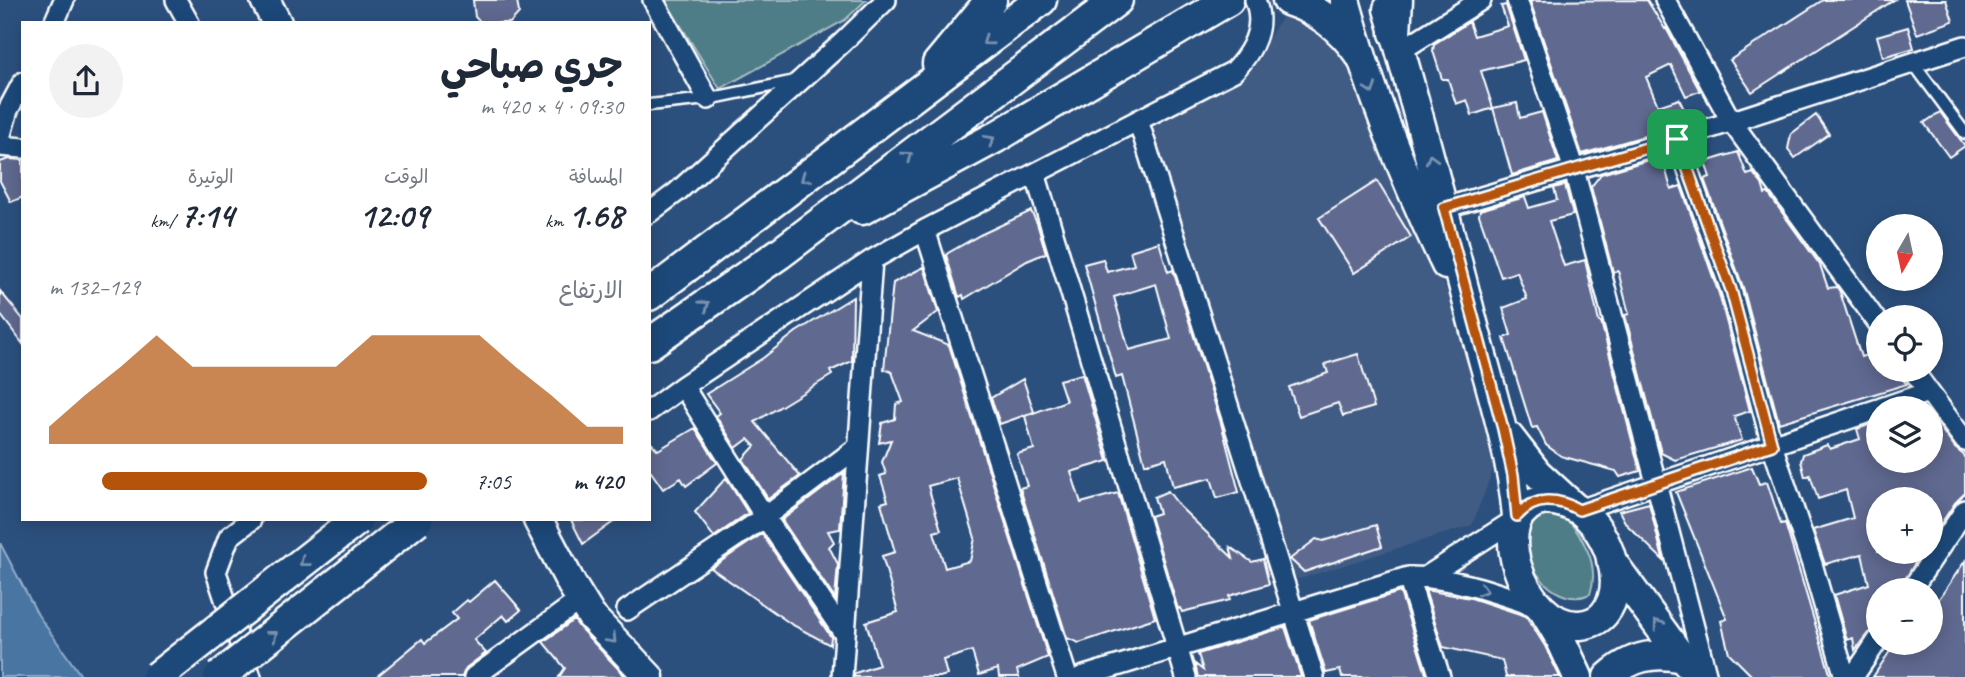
<!DOCTYPE html>
<html lang="ar">
<meta charset="utf-8">
<style>
body{margin:0;font-family:Caveat,"Playpen Sans Arabic",sans-serif;background:#f2f2f3;color:#1f2937;direction:rtl;height:100vh;display:flex;flex-direction:column;font-size:26px;white-space:nowrap}
*{box-sizing:border-box;margin:0}
p{font-size:23px;color:#747a83}
.icon{flex:none;width:38px;height:38px;fill:none;stroke:currentColor;stroke-width:2;stroke-linecap:round;stroke-linejoin:round}
.map{position:relative;flex:1;overflow:hidden;direction:ltr}
.details{position:absolute;left:21px;top:21px;width:630px;height:500px;display:flex;flex-direction:column;background:#fff;border-radius:0px;box-shadow:0 4px 18px #0003;direction:rtl}
.details>*{flex:none}
.needle{width:46px;rotate:189deg}
.fabs{position:absolute;left:1866px;top:214px;display:grid;gap:14px}
.fabs a{display:grid;place-items:center;width:77px;height:77px;border-radius:50%;background:#fff;box-shadow:0 4px 18px #0003;font-size:35px}
.pin{position:absolute;display:grid;place-items:center;width:60px;height:60px;color:#fff;margin:-30px;border-radius:14px;box-shadow:0 4px 10px #0006}
.round{display:grid;place-items:center;flex:none;width:74px;height:74px;border-radius:37px;background:#f2f2f3}
.summary{display:flex;align-items:center;justify-content:space-between;height:119px;padding:0 28px}
h1{font-size:38px;font-weight:700;line-height:52px}
.stats{display:grid;grid-template-columns:repeat(3,1fr);gap:10px;height:119px;padding:7px 28px}
.stats div{display:grid;align-content:center}
.stats b{font-size:35px;font-weight:700}
.stats small{font-size:19px;font-weight:400}
.stats p{font-size:19px}
.chart{height:196px;padding:14px 28px}
.chart p{display:flex;justify-content:space-between}
.chart svg{width:100%;height:126px;margin-top:7px;fill:#b45309;opacity:.7}
ul{padding:0 28px;list-style:none;font-size:23px}
li{display:grid;grid-template-columns:112px 84px 1fr;align-items:center;height:52px}
li i{height:18px;border-radius:9px;background:#b45309}
.map>svg:first-child{display:block}
.built{fill:#405b85}
.green{fill:#4f7d87;stroke:#a7bec3;stroke-width:2}
.water{fill:#4875a3;stroke:#91acc8;stroke-width:2}
.building{fill:#606990;stroke:#fff;stroke-width:2;fill-rule:evenodd}
.lines{fill:none;stroke-linecap:round;stroke-linejoin:round}
.lane-casing{stroke:#fff;stroke-width:15}
.street-casing{stroke:#fff;stroke-width:24}
.secondary-casing{stroke:#fff;stroke-width:33}
.primary-casing{stroke:#fff;stroke-width:35}
.lane{stroke:#1f4a7a;stroke-width:10}
.street{stroke:#1f4a7a;stroke-width:19}
.secondary{stroke:#1f4a7a;stroke-width:28}
.primary{stroke:#1f4a7a;stroke-width:30}
.primary-bridge-casing{stroke:#fff;stroke-width:35;stroke-linecap:butt}
.primary-bridge{stroke:#1f4a7a;stroke-width:30}
.oneway{stroke:#7992af}
.route-casing{stroke:#fff;stroke-width:14}
.route{stroke:#b45309;stroke-width:9}
</style>
<div class="map">
<svg width="1965" height="677" viewBox="0 0 1965 677">
<rect width="100%" height="100%" fill="#2c507e"/>
<filter id="ink" filterUnits="userSpaceOnUse"><feTurbulence type="fractalNoise" baseFrequency=".0143" numOctaves="2"/><feDisplacementMap in="SourceGraphic" scale="14" xChannelSelector="R" yChannelSelector="G"/><feConvolveMatrix kernelMatrix="1 2 1 2 8 2 1 2 1" color-interpolation-filters="sRGB"/></filter>
<g filter="url(#ink)">
<path class="built" d="M1293 0 1348 51 1463 330 1496 462 1472 525 1299 579 1292 575 1148 124 1255 60Z"/>
<path class="green" d="M665 0H866L845 20 720 89Z
M1561 511C1581 534 1601 563 1590 594 1558 609 1524 569 1526 538 1526 531 1530 523 1532 516Z"/>
<path class="water" d="M0 543 38 615 82 677H0Z"/>
<path class="building" d="M473 0H517L519 13 510 23H482L475 17Z
M1647 0 1665 29 1666 28 1700 91 1686 96 1671 65 1646 77 1658 106 1679 99 1687 115 1666 123 1669 129 1582 154 1530 1Z
M1823 0H1894L1752 92 1730 60Z
M1905 0H1946L1953 21 1917 34Z
M1506 5 1524 60 1481 71 1493 108 1472 115 1467 100 1456 104 1448 79H1442L1433 51 1434 44 1469 22 1474 36 1508 26 1501 6Z
M1908 27 1914 48 1883 57 1877 36Z
M1517 103 1520 118 1542 112 1558 161 1512 175 1493 108Z
M1940 112 1965 146 1949 157 1924 123Z
M1816 115 1829 134 1795 158 1788 149 1791 134Z
M1738 152 1747 175 1753 173 1762 184 1765 194 1768 193 1820 265 1828 288 1837 287 1840 292 1861 357 1878 351V369H1893L1907 384 1779 423 1743 287 1704 179 1710 177 1705 162Z
M1662 156 1671 189 1681 186 1719 294 1750 411 1734 416 1742 440 1675 460 1661 453 1625 315 1629 314 1618 271 1613 272 1591 187 1601 174Z
M9 159 23 160V197L11 202 0 181V162Z
M1377 181 1411 237 1354 273 1319 218Z
M1565 185 1573 215 1549 221 1564 266 1585 260 1599 322H1601L1640 471 1620 477 1616 471 1561 456 1546 445 1537 427 1532 428 1504 338 1511 335 1503 308 1527 299 1517 272 1501 277 1479 215 1480 210 1525 197 1529 208 1557 200 1554 188Z
M1031 211 1037 223 1046 253 1027 261 964 299 963 295 959 297 946 255 948 253 980 235Z
M1159 242 1168 272 1173 270 1221 423 1239 492 1217 498 1211 478 1173 487 1166 458 1145 464 1122 376 1116 378 1084 264 1103 259 1107 272 1134 265 1130 251ZM1156 284 1171 339 1129 350 1114 297Z
M924 267 938 312 913 331 949 345 1048 657 1017 670 1019 677H999L998 669 979 675 972 651 943 660 947 675 939 677H854L855 673 879 665 866 622 898 612 882 556 895 552 881 503 888 501 880 476 886 474 882 462 891 440 879 443 882 423 895 419 896 404 903 402 892 372 884 369 893 283ZM957 478 975 538 970 561 945 568 934 532 941 530 928 486Z
M0 291 23 319V344L0 314Z
M853 297 852 361 830 371 832 375 755 422 800 476 768 499 743 459 755 446 748 439 736 448 716 416 720 413 706 394 763 358 796 332Z
M1358 354 1374 407 1343 416 1338 403 1299 416 1289 387 1328 373 1325 364Z
M1082 374 1108 461 1071 472 1081 503 1118 493 1155 618 1079 643 1067 638 1020 488 1027 486 1017 454 1034 449 1025 416 1066 401 1059 380Z
M1023 379 1034 412 1000 424 991 398Z
M1930 414 1955 448 1965 456V493L1955 503 1930 540V499H1878V551H1922L1899 590H1878V628L1868 633 1855 650 1853 638 1847 640 1834 595 1869 584 1862 554 1825 564 1813 530 1853 518 1846 490 1818 499 1810 475 1805 477 1801 461 1803 454 1827 445 1830 449 1860 439 1857 429 1878 422V460H1930Z
M695 428 717 463 686 486 681 478 663 489 649 469V441L658 450Z
M1752 467 1759 484 1767 482 1781 524 1785 523 1831 677H1753L1729 653 1721 621 1727 619 1676 492Z
M844 473 840 529 828 531 834 542 829 547 838 564 835 599 782 520Z
M726 478 748 513 714 537 695 512Z
M1168 491 1180 507 1233 558 1230 547 1252 562 1263 559 1269 584 1229 596 1230 600 1182 612 1180 608 1178 609 1150 516 1159 513 1154 497Z
M1649 503 1663 559V560L1626 524 1619 511Z
M571 520H616L583 544Z
M1376 525 1382 546 1304 572 1290 559 1316 539 1323 541Z
M762 534 831 637 830 645 791 624 711 568Z
M1965 561V677H1873L1896 642H1930V612Z
M495 580 521 610 508 621 503 615 474 640 486 653 466 668 462 677H376L422 639 425 643 457 619 452 613 467 600 469 602Z
M1425 590 1471 598 1526 616 1545 646 1560 677H1506L1502 660 1443 647Z
M1400 592 1427 677H1342L1340 670 1326 673 1309 620Z
M574 620 579 627 626 677H559L565 668 543 642Z
M1285 627 1301 677H1198L1195 664 1203 670 1198 654Z"/>
<g class="lines">
<g class="lane-casing">
<path id="lane" d="M1913 63 1965 133
M649 105 708 99 795 81"/>
</g>
<g class="street-casing">
<path id="street" d="M176 0 189 23
M653 0 708 99
M1517 0 1574 170 1707 677
M1665 0 1731 121 1878 323
M54 23 64 0
M1400 51 1481 0
M1138 120 1314 677
M0 138 8 110 23 82
M1677 139 1731 290 1772 445 1812 564 1845 677
M0 146 23 148
M1035 173 1186 677
M1444 208 1677 139 1965 46
M649 213 677 192 843 42 886 0
M925 230 1067 677
M1912 369 1965 441
M683 386 765 517 845 635
M1881 408 1928 392
M649 411 683 386 872 260 925 230 1234 71C1252 52 1266 27 1255 0
M1579 510 1878 409
M1427 576 1516 519
M1408 577 1440 677
M1911 590 1965 510
M627 610 765 517 858 447
M251 677 216 572 229 537 251 520
M474 677 580 600
M842 677 872 260
M1081 677 1408 577C1452 576 1497 593 1538 607
M1853 677 1878 640"/>
</g>
<g class="secondary-casing">
<path id="secondary" d="M265 0 277 23
M1345 0C1370 93 1404 178 1446 265
M1388 9C1419 112 1445 215 1472 319 1489 384 1511 448 1517 516
M1509 437 1537 473 1574 507
M1546 500C1559 501 1571 504 1582 512 1608 533 1628 585 1604 614 1598 621 1589 624 1580 625 1523 629 1481 508 1546 500Z
M538 520 572 585 591 616 649 677
M1611 560 1682 658 1700 677
M1545 613 1560 638 1578 677
M1608 677C1630 657 1654 651 1682 658"/>
</g>
<g class="primary-casing">
<path id="primary" d="M1288 0C1319 10 1341 27 1359 53
M1395 33 1397 0
M938 64 991 0
M862 209 996 137 1228 0
M649 295 1041 0
M649 344 779 254 1117 0"/>
</g>
<use href="#lane" class="lane"/>
<use href="#street" class="street"/>
<use href="#secondary" class="secondary"/>
<use href="#primary" class="primary"/>
<g class="primary-bridge-casing">
<path id="primary-bridge" d="M157 677 357 520
M219 677 417 520"/>
</g>
<use href="#primary-bridge" class="primary-bridge"/>
</g>
<defs><path id="oneway-chevron" d="M-2-3.5L2.5 0L-2 3.5" fill="none" stroke-width="1.6" stroke-linecap="round" stroke-linejoin="round" transform="scale(1.75)"/></defs>
<g class="oneway">
<use href="#oneway-chevron" transform="translate(987 41) rotate(143)"/>
<use href="#oneway-chevron" transform="translate(1371 89) rotate(71)"/>
<use href="#oneway-chevron" transform="translate(990 140) rotate(-29)"/>
<use href="#oneway-chevron" transform="translate(908 156) rotate(-37)"/>
<use href="#oneway-chevron" transform="translate(1431 159) rotate(-106)"/>
<use href="#oneway-chevron" transform="translate(805 178) rotate(143)"/>
<use href="#oneway-chevron" transform="translate(705 305) rotate(-35)"/>
<use href="#oneway-chevron" transform="translate(304 562) rotate(142)"/>
<use href="#oneway-chevron" transform="translate(1483 590) rotate(16)"/>
<use href="#oneway-chevron" transform="translate(1658 624) rotate(-126)"/>
<use href="#oneway-chevron" transform="translate(273 635) rotate(-38)"/>
<use href="#oneway-chevron" transform="translate(612 639) rotate(46)"/>
</g>
</g>
<g class="lines" filter="url(#ink)">
<g class="route-casing">
<path id="route" d="M1677 139 1731 290 1772 445 1579 510C1558 498 1534 496 1517 516L1513 475 1503 429 1444 208Z"/>
</g>
<use href="#route" class="route"/>
</g>
</svg>
<div class="fabs">
<a><svg class="needle" viewBox="-14 -14 28 28"><path d="M0-13l5 13h-10z" fill="#e53935"/><path d="M0 13l5-13h-10z" fill="#747a83"/></svg></a>
<a><svg class="icon" aria-label="locate" viewBox="0 0 24 24"><circle cx="12" cy="12" r="6"/><path d="M12 2v4M12 18v4M2 12h4M18 12h4"/></svg></a>
<a><svg class="icon" aria-label="layers" viewBox="0 0 24 24"><path d="M12 4l9 5-9 5-9-5zM3 14l9 5 9-5"/></svg></a>
<a>+</a>
<a>−</a>
</div>
<div class="pin" style="left:1677px;top:139px;background:#1e9e55"><svg class="icon" aria-label="arrive" viewBox="0 0 24 24"><path d="M6 21V4h12l-3 4 3 4H6"/></svg></div>
<section class="details">
<div class="summary"><div><h1>جري صباحي</h1><p>09:30 · 4 × 420 m</p></div><a class="round"><svg class="icon" aria-label="share" viewBox="0 0 24 24"><path d="M12 15V3M7 8l5-5 5 5M5 13v7h14v-7"/></svg></a></div>
<div class="stats">
<div><p>المسافة</p><b>1.68<small> km</small></b></div>
<div><p>الوقت</p><b>12:09</b></div>
<div><p>الوتيرة</p><b>7:14<small> /km</small></b></div>
</div>
<div class="chart"><p><span>الارتفاع</span>129–132 m</p>
<svg viewBox="0 0 160 44" preserveAspectRatio="none"><path d="M0 44V38L10 27L20 17L30 6L40 17L50 17L60 17L70 17L80 17L90 6L100 6L110 6L120 6L130 17L140 27L150 38L160 38V44z"/></svg>
</div>
<ul>
<li><b>420 m</b>7:05<i style="width:86%"></i></li>
</ul>
</section>
</div>
